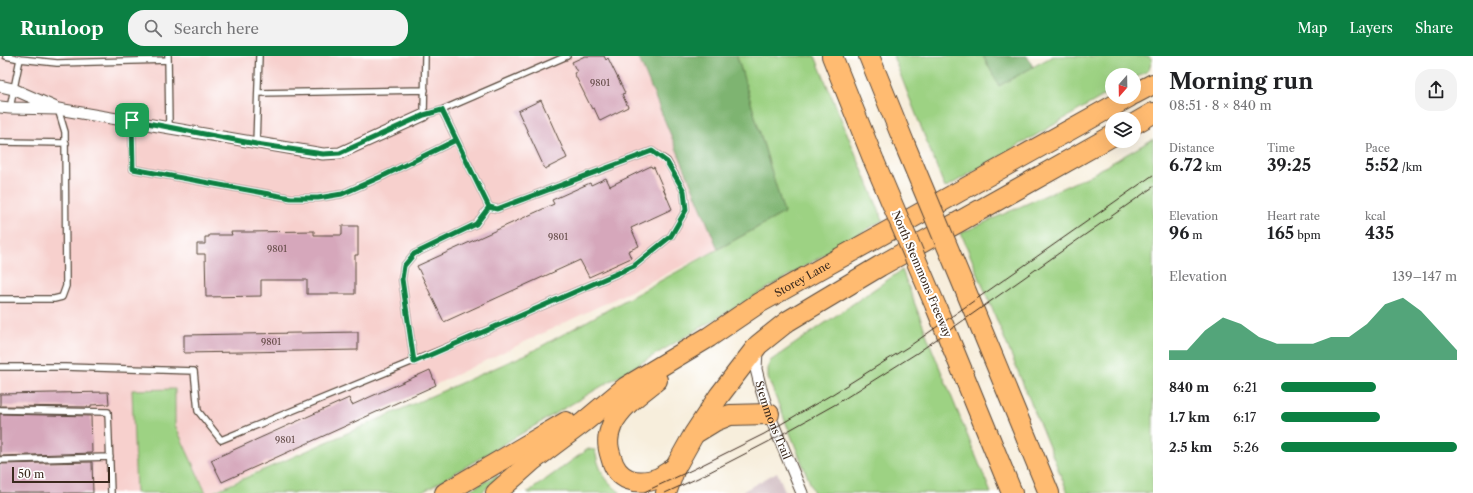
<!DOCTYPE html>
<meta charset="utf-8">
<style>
body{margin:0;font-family:"Libre Caslon Text",serif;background:#f2f2f2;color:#202124;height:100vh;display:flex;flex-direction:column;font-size:15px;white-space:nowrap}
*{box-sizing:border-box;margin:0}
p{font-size:13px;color:#757577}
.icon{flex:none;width:22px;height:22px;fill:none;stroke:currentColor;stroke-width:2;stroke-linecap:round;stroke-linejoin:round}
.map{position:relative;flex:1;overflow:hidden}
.drawer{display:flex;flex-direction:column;background:#fff;width:320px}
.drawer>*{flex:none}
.needle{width:26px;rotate:200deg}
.buttons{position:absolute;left:1105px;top:12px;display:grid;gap:8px}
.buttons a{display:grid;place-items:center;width:36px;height:36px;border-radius:50%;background:#fff;box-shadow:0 4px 16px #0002;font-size:20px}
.scale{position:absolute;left:12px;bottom:10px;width:98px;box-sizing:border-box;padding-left:4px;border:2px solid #3b2a1e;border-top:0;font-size:11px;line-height:14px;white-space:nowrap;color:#3b2a1e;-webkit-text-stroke:3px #fff;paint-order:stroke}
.pin{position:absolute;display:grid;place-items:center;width:34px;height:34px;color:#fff;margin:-17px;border-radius:8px;box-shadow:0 2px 6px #0006}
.round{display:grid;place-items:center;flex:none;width:42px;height:42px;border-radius:16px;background:#f2f2f2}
.head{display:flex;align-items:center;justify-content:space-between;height:68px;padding:0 16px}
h1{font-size:22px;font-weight:700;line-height:30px}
.stats{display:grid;grid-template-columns:repeat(3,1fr);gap:6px;height:68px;padding:4px 16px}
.stats div{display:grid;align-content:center}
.stats b{font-size:17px;font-weight:700}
.stats small{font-size:11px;font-weight:400}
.stats p{font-size:11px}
.chart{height:112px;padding:8px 16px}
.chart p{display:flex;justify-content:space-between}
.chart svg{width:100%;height:72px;margin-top:4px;fill:#0b8043;opacity:.7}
ul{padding:0 16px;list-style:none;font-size:13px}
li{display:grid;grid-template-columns:64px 48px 1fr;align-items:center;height:30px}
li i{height:10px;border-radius:5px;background:#0b8043}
header{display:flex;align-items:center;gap:24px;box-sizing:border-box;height:56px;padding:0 20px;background:#0b8043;color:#fff}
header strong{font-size:19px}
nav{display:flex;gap:22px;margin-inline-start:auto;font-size:14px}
.search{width:280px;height:36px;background:#f2f2f2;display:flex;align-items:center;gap:10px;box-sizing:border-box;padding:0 14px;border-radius:16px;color:#757577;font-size:15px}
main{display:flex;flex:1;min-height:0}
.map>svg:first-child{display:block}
.built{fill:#f7d0cd}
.industrial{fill:#d2bec3}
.green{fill:#9dd283;stroke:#6c7e50}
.forest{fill:#7eb471;stroke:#5c6f48}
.building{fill:#d6a7bb}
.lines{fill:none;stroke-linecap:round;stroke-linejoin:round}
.lane-casing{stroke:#57473a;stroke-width:8}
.street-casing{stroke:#57473a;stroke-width:13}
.highway-casing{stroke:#57473a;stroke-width:22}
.lane{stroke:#fff;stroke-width:5.5}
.street{stroke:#fff;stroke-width:11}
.highway{stroke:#ffbb71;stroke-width:20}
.tram{stroke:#3b2a1e;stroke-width:1}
.highway-bridge-casing{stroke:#57473a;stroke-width:22;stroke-linecap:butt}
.highway-bridge{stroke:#ffbb71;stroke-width:20}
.route-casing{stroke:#fff;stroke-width:8}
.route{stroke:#0b8043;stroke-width:5}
.labels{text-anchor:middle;stroke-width:4;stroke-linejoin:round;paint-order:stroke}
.number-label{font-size:9px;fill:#624945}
.street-label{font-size:11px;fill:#3b2a1e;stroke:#fff}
</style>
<header>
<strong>Runloop</strong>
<div class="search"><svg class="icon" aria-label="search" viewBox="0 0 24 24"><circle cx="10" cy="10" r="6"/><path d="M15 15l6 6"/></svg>Search here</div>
<nav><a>Map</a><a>Layers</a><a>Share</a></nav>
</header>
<main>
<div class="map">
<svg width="1153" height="437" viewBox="0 0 1153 437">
<rect width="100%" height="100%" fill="#fff"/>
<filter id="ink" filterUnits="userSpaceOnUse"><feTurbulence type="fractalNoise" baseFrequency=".025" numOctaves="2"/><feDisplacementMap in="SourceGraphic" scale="8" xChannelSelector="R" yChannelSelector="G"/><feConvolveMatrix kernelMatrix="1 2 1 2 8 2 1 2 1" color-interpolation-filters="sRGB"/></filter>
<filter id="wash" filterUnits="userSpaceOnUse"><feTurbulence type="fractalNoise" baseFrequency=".012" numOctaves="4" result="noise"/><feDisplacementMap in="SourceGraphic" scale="16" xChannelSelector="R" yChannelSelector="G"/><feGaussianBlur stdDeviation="0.9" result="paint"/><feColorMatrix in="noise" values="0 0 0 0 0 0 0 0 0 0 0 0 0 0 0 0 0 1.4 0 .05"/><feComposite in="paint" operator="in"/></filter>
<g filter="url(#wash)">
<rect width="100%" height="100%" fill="#f7eedc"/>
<path class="built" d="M0 0H638L718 193 210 437H206L175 369V333L132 334 136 437H0Z"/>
<path class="industrial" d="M777 416 786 437H740Z"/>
<path class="green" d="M737 0H815L883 164 421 437H211L529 297 784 157Z
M893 0H983L999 29 1053 0H1149L1152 4 1149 14 1134 23V19H1112V35L945 132Z
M1153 83V437H1068L961 177 1089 120Z
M902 214 932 293 991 437H814L768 322V312L770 305Z
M175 333V369L206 437H136L132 334Z
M588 393 595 394C599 414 604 424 621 437H527Z
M497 419 498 422 481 437H465Z"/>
<path class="forest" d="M638 0H737L784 157 718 193Z
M983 0H1027L1033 11 999 30Z"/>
<g id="blocks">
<path class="building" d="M585 0H604L606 4 608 2 625 37 622 38 628 51 600 65 594 52 592 53 574 17 577 16 572 6Z
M541 44 567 102 545 113 518 55Z
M651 110 652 112 654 111 672 153 631 172 639 190 628 195 631 202 589 221 580 204 444 266 417 210 554 148 552 144 590 127 591 129 606 122 610 130Z
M342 170H358V199H355V238H307V224H261V240L206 241 205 198H197V188H205V181H209V179H232L231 176H248L314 175V179H342Z
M358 276V294L184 297V279Z
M430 314 436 329 222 426 211 404 349 342 352 349Z
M108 336 109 348 91 349V351L0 350V338Z
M0 358 91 360 92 397 0 400Z
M92 406 93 437H0V408Z"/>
</g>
</g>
<g filter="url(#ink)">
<use href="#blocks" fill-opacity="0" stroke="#57473a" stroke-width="1"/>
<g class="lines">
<g class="lane-casing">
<path id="lane" d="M6 0 20 3
M168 0 169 71
M425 0 424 59 442 54 567 0
M258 37 425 34
M10 52 20 3 57 7 168 4
M132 65 133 113 291 142H318L342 138 385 119 456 84
M0 86 66 87
M256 88 259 0
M0 243H54L62 241 66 230 65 76 58 53
M414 306 402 223 404 210 414 198 476 168 489 151
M0 311H65L194 315 198 355 221 384 455 288 634 210 671 180 686 154 684 135 667 105 652 95 497 153 489 151 442 54
M0 354 108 356 111 437
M0 404 110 401"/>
</g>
<g class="street-casing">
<g id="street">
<path d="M0 30 13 33 54 51"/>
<path d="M0 51 10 52 58 53 323 98 340 97 424 59"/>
<path id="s1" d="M757 294 756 313 761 333 769 358 802 437"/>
</g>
</g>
<g class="highway-casing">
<g id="highway">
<path d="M832 0 874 105"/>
<path d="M869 0 905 89"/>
<path d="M1134 38 1153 28"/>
<path d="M1134 68 1153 57"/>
<path d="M965 233 1049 437"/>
<path d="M936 251 1012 437"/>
<path d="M657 324C641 337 621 350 612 369 607 381 607 389 611 401 617 425 637 430 659 422 664 419 670 415 675 412"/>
<path d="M697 376 715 365 730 359 769 358"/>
<path d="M445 437 566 366"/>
<path id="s2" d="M496 437 532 405 584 366 626 331 709 281 759 247 1129 41"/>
<path d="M666 437 675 412 694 378 719 340 758 289 788 265 880 210 1112 80"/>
</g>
</g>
<use href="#lane" class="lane"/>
<use href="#street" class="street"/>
<use href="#highway" class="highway"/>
<path class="tram" d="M642 437 694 413 764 378 831 339 911 289 1153 119
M665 437 698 422 768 386 836 348 917 297 1153 131"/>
<g class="highway-bridge-casing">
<path id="highway-bridge" d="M905 89 965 233
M874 105 936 251"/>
</g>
<use href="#highway-bridge" class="highway-bridge"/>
</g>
</g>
<g class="lines" filter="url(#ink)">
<g class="route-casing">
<path id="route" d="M132 64 256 88 323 98 340 97 424 59 442 54 489 151 476 168 414 198 404 210 402 223 414 306 634 210 671 180 686 154 684 135 667 106 652 95 497 153 489 151 456 84 385 119 342 138 318 142H291L133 113 132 64"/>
</g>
<use href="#route" class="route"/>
</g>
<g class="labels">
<g class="number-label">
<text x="600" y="30">9801</text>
<text x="558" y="184">9801</text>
<text x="277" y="196">9801</text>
<text x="271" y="289">9801</text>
<text x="285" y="387">9801</text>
</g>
<g class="street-label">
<text transform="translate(922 218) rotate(67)" y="4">North Stemmons Freeway</text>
<text dy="4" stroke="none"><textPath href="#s2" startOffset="375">Storey Lane</textPath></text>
<text dy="4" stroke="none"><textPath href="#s1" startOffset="73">Stemmons Trail</textPath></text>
</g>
</g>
</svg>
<div class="buttons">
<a><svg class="needle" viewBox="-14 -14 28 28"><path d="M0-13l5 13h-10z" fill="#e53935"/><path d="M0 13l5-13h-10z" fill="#757577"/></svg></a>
<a><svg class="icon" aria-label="layers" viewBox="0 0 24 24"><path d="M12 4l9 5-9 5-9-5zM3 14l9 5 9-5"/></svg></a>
</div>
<div class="scale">50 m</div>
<div class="pin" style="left:132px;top:64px;background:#1e9e55"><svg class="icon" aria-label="arrive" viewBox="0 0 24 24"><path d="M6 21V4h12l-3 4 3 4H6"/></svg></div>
</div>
<section class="drawer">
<div class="head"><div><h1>Morning run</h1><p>08:51 · 8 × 840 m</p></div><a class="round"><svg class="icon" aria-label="share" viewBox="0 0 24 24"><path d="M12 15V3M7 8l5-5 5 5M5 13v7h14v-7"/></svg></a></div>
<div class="stats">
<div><p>Distance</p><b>6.72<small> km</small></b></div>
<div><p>Time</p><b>39:25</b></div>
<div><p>Pace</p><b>5:52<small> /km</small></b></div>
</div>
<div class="stats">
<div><p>Elevation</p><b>96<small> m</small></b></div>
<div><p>Heart rate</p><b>165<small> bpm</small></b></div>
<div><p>kcal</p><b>435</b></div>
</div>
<div class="chart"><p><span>Elevation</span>139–147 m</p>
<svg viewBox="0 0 160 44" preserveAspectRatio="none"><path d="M0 44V38L10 38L20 26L30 18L40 22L50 30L60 34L70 34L80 34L90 30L100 30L110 22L120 10L130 6L140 14L150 26L160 38V44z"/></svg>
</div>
<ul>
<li><b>840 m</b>6:21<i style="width:54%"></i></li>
<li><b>1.7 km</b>6:17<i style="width:56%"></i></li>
<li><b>2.5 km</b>5:26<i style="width:100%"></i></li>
</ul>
</section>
</main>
